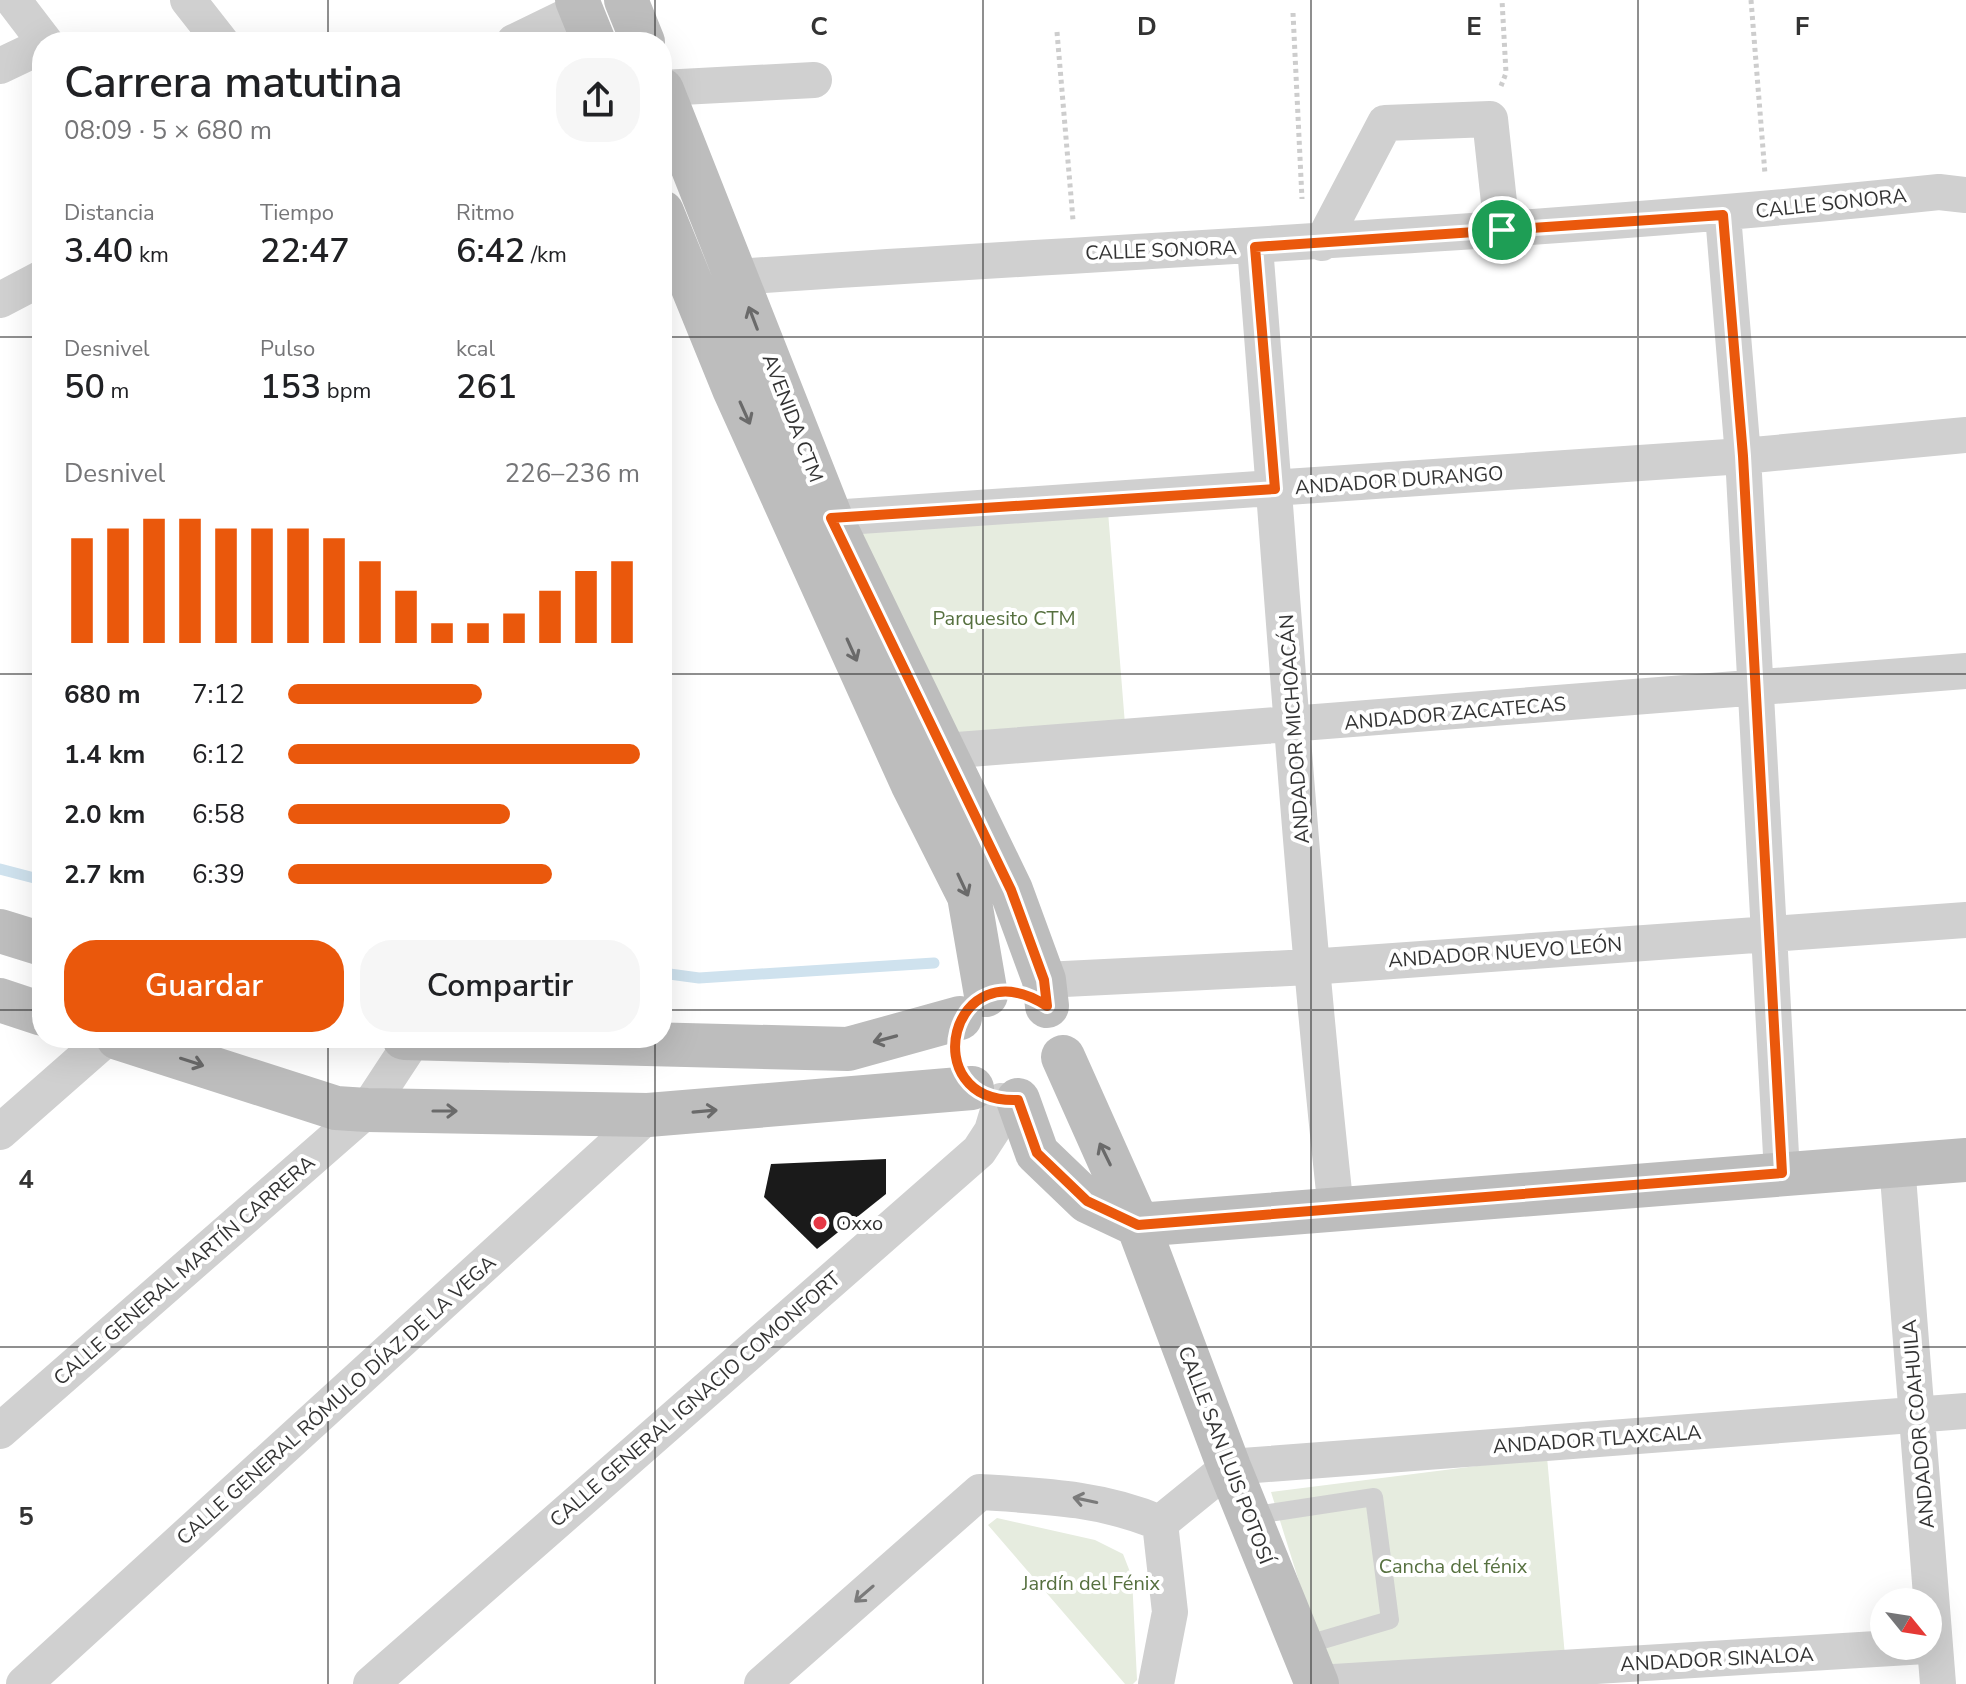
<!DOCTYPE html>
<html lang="es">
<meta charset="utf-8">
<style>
body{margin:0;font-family:"Nunito Sans",sans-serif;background:#f6f6f6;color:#202124;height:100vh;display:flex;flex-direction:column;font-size:30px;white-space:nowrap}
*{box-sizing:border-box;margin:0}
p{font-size:26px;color:#757577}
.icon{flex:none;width:44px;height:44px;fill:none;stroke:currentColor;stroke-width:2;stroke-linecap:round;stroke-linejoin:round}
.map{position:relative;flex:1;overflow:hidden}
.drawer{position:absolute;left:32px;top:32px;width:640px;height:1016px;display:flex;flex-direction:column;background:#fff;border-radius:32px;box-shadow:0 8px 32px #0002}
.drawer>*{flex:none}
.needle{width:52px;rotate:120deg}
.buttons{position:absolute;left:1870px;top:1588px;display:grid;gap:16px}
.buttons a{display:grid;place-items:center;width:72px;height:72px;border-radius:50%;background:#fff;box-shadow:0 8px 32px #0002;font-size:40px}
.pin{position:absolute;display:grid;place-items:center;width:68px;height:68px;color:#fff;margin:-34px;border:4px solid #fff;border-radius:50%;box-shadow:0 2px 8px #0007}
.round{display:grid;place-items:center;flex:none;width:84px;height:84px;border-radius:32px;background:#f6f6f6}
.overview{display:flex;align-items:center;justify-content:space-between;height:136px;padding:0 32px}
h1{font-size:44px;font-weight:600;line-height:60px}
.figures{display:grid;grid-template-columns:repeat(3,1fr);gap:12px;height:136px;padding:8px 32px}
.figures div{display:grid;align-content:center}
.figures b{font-size:34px;font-weight:600}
.figures small{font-size:22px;font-weight:400}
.figures p{font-size:22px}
.chart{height:224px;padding:16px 32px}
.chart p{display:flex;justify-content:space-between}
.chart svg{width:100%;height:144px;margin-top:8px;stroke:#ea580c;stroke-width:6}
.cta{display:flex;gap:16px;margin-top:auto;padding:16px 32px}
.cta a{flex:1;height:92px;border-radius:32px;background:#ea580c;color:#fff;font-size:32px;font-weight:600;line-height:92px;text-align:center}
.cta a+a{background:#f6f6f6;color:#202124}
ul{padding:0 32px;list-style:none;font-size:26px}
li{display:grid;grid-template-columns:128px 96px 1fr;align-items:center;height:60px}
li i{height:20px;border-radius:10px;background:#ea580c}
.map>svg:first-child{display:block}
.green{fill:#e6ecdf}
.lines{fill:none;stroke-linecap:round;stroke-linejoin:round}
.stream{stroke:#cfe2ee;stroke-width:11}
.building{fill:#1a1a1a}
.path{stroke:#cdcdcd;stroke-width:5;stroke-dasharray:4 4;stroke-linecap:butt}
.lane{stroke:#d0d0d0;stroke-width:18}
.street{stroke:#d0d0d0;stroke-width:36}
.secondary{stroke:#bdbdbd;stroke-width:44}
.oneway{stroke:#6a6a6a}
.oneway2{stroke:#7a7a7a}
.route-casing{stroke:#fff;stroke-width:16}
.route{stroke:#ea580c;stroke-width:10}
.grid{fill:none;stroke:#333;stroke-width:2;stroke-opacity:0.55}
.poi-dot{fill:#e63946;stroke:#fff;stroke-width:3}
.labels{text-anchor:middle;stroke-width:8;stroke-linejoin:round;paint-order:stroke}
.street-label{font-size:20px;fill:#333;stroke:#fff}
.park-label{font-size:20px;fill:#56703f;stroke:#fff}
.poi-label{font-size:20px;fill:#333;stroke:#fff;text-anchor:start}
.grid-label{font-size:26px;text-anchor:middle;font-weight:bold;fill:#333;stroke:#fff;stroke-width:8;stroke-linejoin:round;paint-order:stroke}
</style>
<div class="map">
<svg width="1966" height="1684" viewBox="0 0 1966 1684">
<rect width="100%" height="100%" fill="#fff"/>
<path class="green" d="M1107 499 1126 737 944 751 831 518Z
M1547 1457 1565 1656 1327 1671 1271 1492Z
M997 1518 1095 1540 1123 1554 1132 1577 1137 1680 1133 1684H1125L988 1525Z"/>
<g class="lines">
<path class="stream" d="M0 869 42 880
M662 973 699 978 934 963"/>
</g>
<path class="building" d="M886 1159V1194L817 1249 764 1197 771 1164Z"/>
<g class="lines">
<path class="path" d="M1751 0 1765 174
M1293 13 1302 199
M1057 32 1073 220
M1501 86 1506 73 1502 0"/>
<path class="lane" d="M1249 1516 1374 1497 1390 1620 1302 1646"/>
<path class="street" d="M13 0 45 42
M188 0 221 42
M514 42 580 10
M0 66 42 46
M662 88 814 80
M1723 215 1743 456 1782 1173
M1322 243 1385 123 1490 119 1502 230
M1255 247C1281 568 1301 890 1336 1210
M737 277C1138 249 1539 234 1939 192L1966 195
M0 300 42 278
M831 518 1743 456 1966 435
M944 751 1966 671
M1044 980 1309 967 1966 920
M0 1132 107 1038
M1897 1164 1938 1684
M0 1431 367 1110 413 1040
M1160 1523 1229 1467 1966 1411
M1317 1683 1925 1646
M24 1684 648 1115
M371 1684 979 1151 992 1131 1001 1101
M762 1684 980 1492C1043 1496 1102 1498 1160 1523
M1156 1684 1170 1612 1160 1523"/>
<path class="secondary" d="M577 0 594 42
M626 0 643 42
M662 90 831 518 1011 890 1044 980 1047 1006
M662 212 734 389 912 783 969 896 986 995
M0 931 42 944
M0 1000 42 1014
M118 1038 336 1108 367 1110 648 1115 972 1088
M404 1038 848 1049 960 1018
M1063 1057 1138 1225 1229 1467 1317 1684
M1018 1100 1037 1153 1087 1201 1138 1225 1966 1160"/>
</g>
<defs><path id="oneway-shaft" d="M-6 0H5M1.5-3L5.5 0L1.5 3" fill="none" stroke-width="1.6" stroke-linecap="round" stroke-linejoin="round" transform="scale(2)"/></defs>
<g class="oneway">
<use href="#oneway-shaft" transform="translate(753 318) rotate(-111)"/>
<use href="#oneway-shaft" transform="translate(745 413) rotate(66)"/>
<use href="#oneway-shaft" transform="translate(852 650) rotate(66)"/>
<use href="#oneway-shaft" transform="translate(963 885) rotate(65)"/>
<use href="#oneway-shaft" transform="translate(885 1039) rotate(165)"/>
<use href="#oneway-shaft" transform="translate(192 1062) rotate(18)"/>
<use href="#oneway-shaft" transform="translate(445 1111)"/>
<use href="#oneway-shaft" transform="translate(705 1111) rotate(-5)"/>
<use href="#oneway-shaft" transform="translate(1105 1154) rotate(-116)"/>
</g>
<g class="oneway2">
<use href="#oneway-shaft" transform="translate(1085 1500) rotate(-168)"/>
<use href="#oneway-shaft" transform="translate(864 1594) rotate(139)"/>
</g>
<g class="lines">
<g class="route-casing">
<path id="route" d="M1723 215 1743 456 1782 1173 1138 1225 1087 1201 1037 1153 1018 1100C913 1104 951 944 1047 1006L1044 980 1011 890 831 518 1275 489 1255 247Z"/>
</g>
<use href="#route" class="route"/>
</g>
<path class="grid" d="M328 0V42M655 0V42M983 0V1684M1311 0V1684M1638 0V1684M0 337H42M662 337H1966M0 674H42M662 674H1966M0 1010H42M662 1010H1966M328 1038V1684M655 1038V1684M0 1347H1966"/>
<circle class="poi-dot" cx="820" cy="1223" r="8"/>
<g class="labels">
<g class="street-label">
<text transform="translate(1831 203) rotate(-6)" y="7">CALLE SONORA</text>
<text transform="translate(1161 250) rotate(-2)" y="7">CALLE SONORA</text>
<text transform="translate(793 418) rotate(69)" y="7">AVENIDA CTM</text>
<text transform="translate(1399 480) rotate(-4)" y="7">ANDADOR DURANGO</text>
<text transform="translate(1455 713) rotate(-5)" y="7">ANDADOR ZACATECAS</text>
<text transform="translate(1294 729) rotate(-94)" y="7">ANDADOR MICHOACÁN</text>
<text transform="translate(1505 952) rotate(-4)" y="7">ANDADOR NUEVO LEÓN</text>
<text transform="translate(184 1270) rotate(-41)" y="7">CALLE GENERAL MARTÍN CARRERA</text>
<text transform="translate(695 1399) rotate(-41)" y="7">CALLE GENERAL IGNACIO COMONFORT</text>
<text transform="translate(336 1400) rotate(-42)" y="7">CALLE GENERAL RÓMULO DÍAZ DE LA VEGA</text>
<text transform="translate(1918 1424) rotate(-95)" y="7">ANDADOR COAHUILA</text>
<text transform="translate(1597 1439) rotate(-4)" y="7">ANDADOR TLAXCALA</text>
<text transform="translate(1226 1455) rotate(69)" y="7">CALLE SAN LUIS POTOSÍ</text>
<text transform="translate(1717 1659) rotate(-3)" y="7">ANDADOR SINALOA</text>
</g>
<g class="park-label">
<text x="1004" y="625">Parquesito CTM</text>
<text x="1453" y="1573">Cancha del fénix</text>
<text x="1091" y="1590">Jardín del Fénix</text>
</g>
<g class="poi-label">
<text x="836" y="1230">Oxxo</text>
</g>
</g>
<g class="grid-label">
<text x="819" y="35">C</text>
<text x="1147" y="35">D</text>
<text x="1474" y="35">E</text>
<text x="1802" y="35">F</text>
<text x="26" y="1188">4</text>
<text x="26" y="1525">5</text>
</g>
</svg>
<div class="buttons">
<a><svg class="needle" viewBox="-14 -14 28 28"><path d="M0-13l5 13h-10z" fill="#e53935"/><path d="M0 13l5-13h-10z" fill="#757577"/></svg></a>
</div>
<div class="pin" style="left:1502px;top:230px;background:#1e9e55"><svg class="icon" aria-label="arrive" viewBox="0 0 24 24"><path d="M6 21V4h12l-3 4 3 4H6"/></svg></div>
<section class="drawer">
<div class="overview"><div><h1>Carrera matutina</h1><p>08:09 · 5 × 680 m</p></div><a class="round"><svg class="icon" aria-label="share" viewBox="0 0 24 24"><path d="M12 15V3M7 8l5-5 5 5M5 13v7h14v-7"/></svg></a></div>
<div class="figures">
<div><p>Distancia</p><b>3.40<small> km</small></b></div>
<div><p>Tiempo</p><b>22:47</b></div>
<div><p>Ritmo</p><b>6:42<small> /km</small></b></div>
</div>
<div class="figures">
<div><p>Desnivel</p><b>50<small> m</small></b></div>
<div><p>Pulso</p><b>153<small> bpm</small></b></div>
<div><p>kcal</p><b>261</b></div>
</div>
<div class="chart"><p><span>Desnivel</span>226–236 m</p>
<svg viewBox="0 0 160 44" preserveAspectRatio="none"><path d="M5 44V12M15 44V9M25 44V6M35 44V6M45 44V9M55 44V9M65 44V9M75 44V12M85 44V19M95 44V28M105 44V38M115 44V38M125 44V35M135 44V28M145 44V22M155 44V19"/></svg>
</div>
<ul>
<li><b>680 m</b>7:12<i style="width:55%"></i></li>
<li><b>1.4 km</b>6:12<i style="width:100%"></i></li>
<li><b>2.0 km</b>6:58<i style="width:63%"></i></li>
<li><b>2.7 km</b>6:39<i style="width:75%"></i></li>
</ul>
<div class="cta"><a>Guardar</a><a>Compartir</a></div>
</section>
</div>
